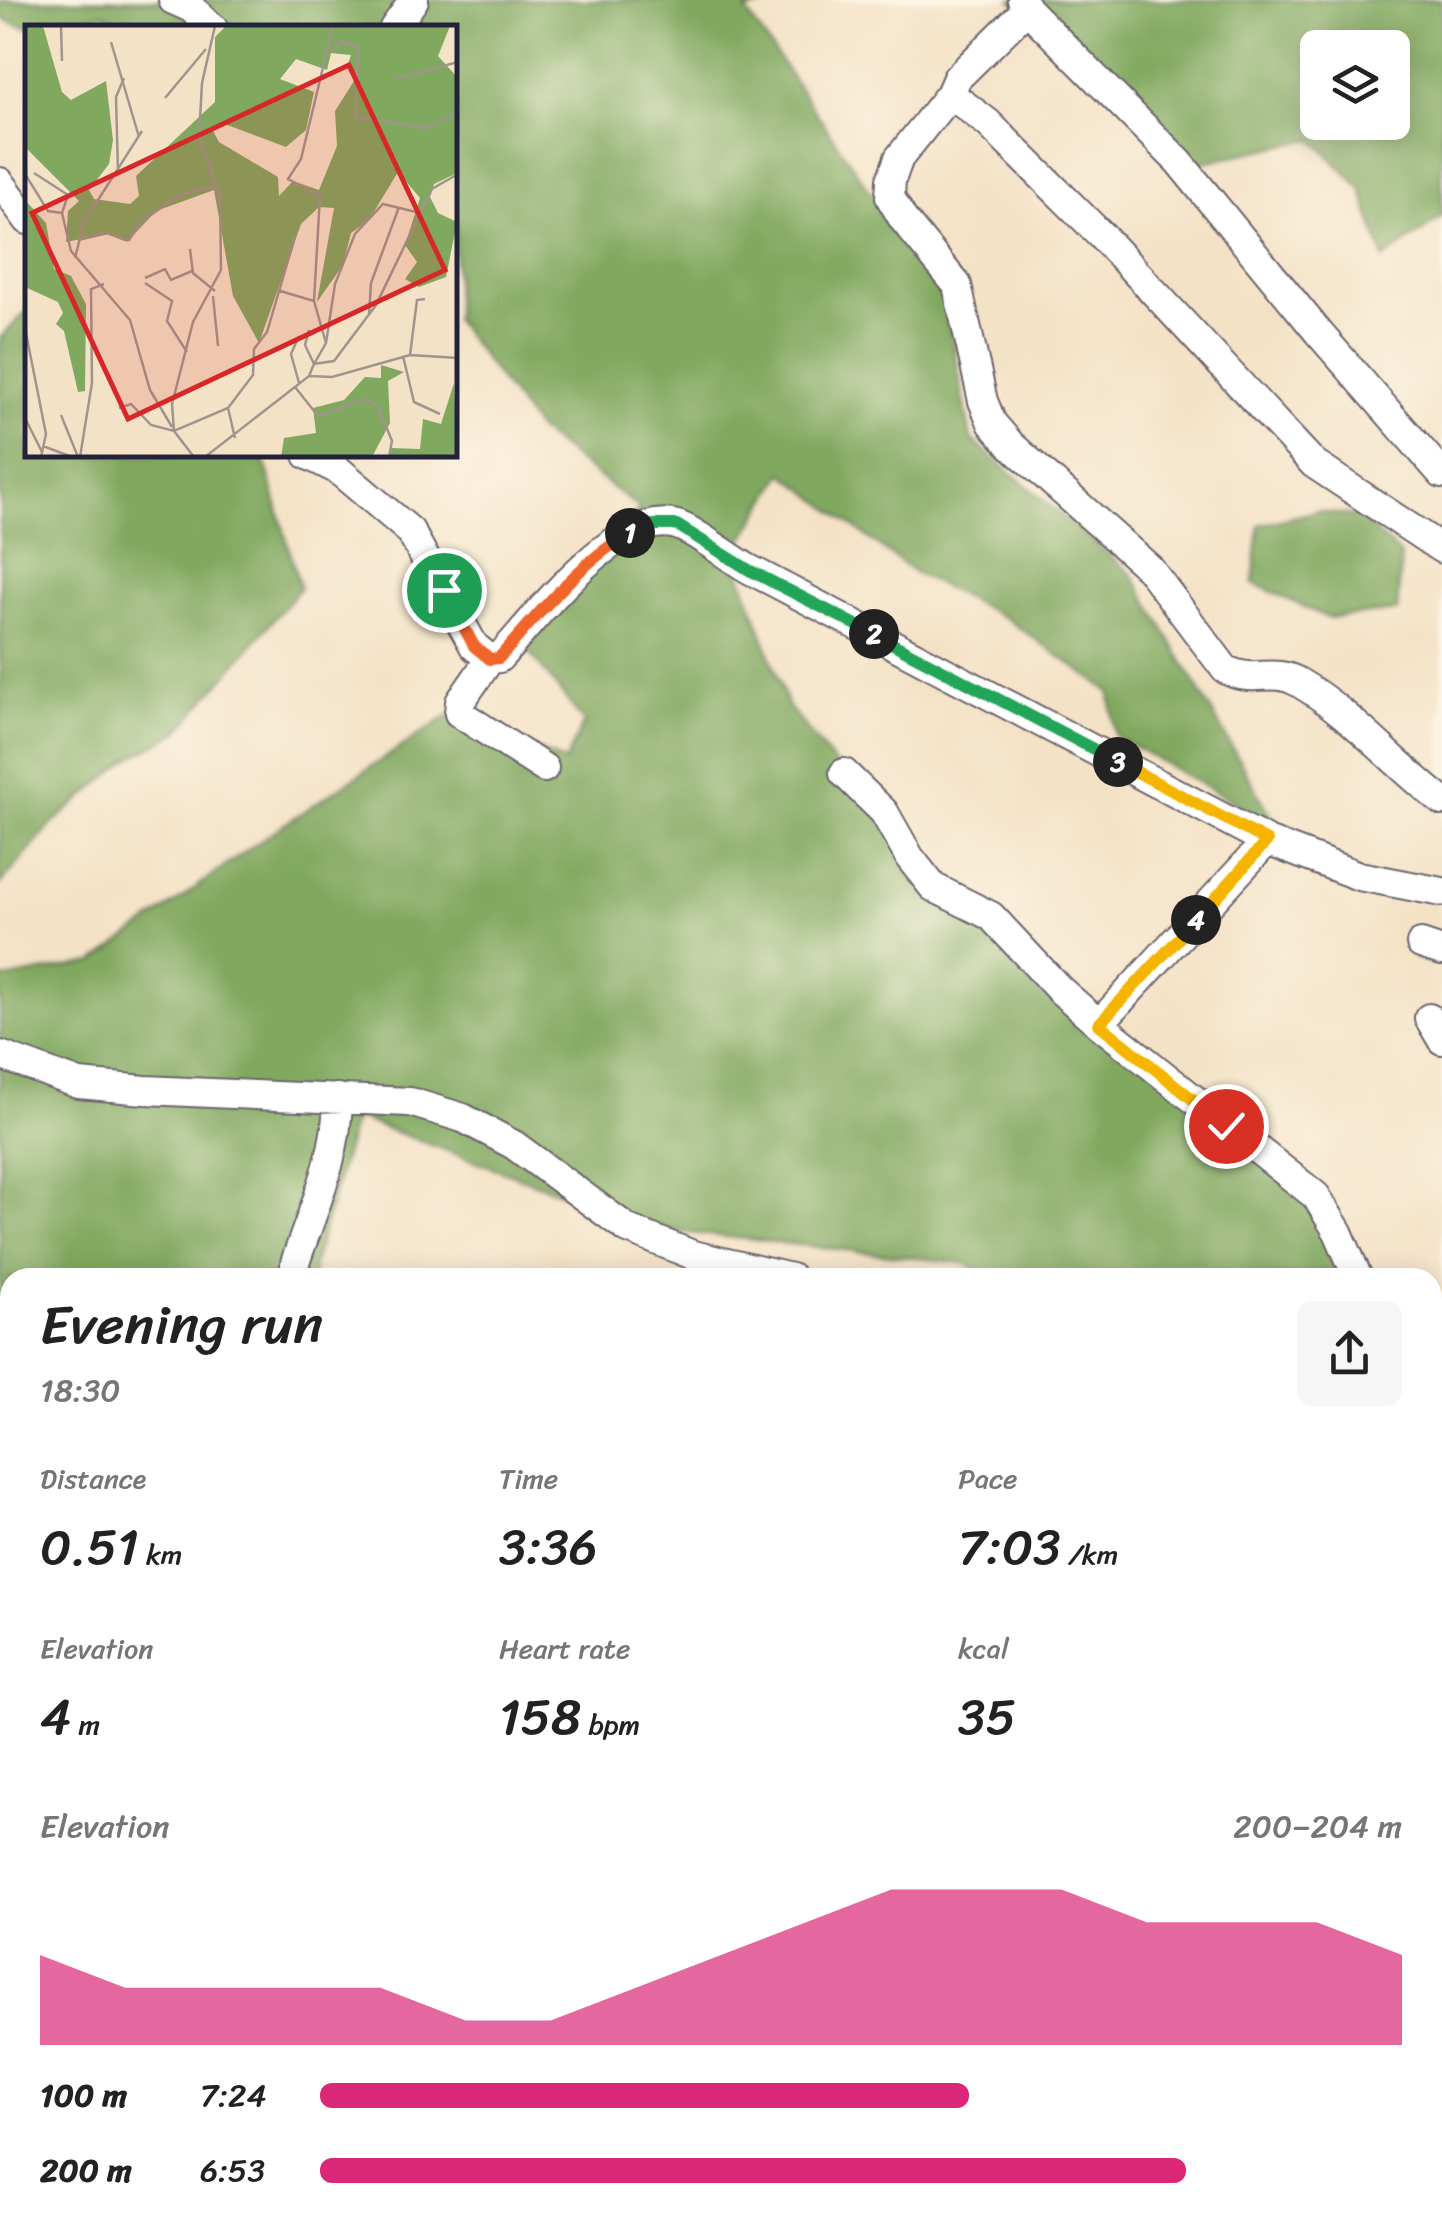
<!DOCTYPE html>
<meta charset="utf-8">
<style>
body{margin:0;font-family:Sriracha,sans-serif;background:#f6f6f6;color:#222;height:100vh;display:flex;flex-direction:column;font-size:38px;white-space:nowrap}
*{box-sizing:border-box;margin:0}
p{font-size:32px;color:#767676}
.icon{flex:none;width:55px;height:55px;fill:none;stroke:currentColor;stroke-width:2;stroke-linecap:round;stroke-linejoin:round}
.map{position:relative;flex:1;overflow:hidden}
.side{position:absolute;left:0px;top:1268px;width:1442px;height:962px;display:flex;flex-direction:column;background:#fff;border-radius:30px 30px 0 0;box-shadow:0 5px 25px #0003}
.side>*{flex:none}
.tools{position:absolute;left:1300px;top:30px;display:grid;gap:20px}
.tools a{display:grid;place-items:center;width:110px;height:110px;border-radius:15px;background:#fff;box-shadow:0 5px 25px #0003;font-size:50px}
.pin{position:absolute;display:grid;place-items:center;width:85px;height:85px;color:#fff;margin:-42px;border:5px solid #fff;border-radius:50%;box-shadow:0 2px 10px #0007}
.km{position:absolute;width:50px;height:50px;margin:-25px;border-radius:50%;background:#222;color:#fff;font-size:28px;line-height:50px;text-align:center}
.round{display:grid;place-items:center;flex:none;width:105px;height:105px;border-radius:15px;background:#f6f6f6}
.overview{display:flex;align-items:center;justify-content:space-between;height:170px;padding:0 40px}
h1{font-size:55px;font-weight:600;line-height:75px}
.metrics{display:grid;grid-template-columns:repeat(3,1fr);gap:15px;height:170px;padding:10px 40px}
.metrics div{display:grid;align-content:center}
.metrics b{font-size:50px;font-weight:600}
.metrics small{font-size:28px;font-weight:400}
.metrics p{font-size:28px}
.chart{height:280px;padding:20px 40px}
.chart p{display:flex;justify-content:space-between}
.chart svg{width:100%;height:180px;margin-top:10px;fill:#db2777;opacity:.7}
ul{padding:0 40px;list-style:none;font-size:32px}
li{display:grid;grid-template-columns:160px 120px 1fr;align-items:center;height:75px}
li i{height:25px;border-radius:12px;background:#db2777}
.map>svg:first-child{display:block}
.forest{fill:#80a85e;stroke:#51654c;stroke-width:2.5;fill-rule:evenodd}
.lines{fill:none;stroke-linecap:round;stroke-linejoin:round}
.minor-casing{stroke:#6c656c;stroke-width:32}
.minor{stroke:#fff;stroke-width:28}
.split-1-casing{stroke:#fff;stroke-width:20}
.split-2-casing{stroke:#fff;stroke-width:20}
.split-3-casing{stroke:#fff;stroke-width:20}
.split-4-casing{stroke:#fff;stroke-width:20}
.split-5-casing{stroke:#fff;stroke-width:20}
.split-1{stroke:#f0652b;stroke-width:12}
.split-2{stroke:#22a559;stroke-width:12}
.split-3{stroke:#22a559;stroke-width:12}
.split-4{stroke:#f5b400;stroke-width:12}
.split-5{stroke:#f5b400;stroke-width:12}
.inset-road{fill:none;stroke:#a0958e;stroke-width:2.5}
.view{fill:#d62828;fill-opacity:0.15;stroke:#d62828;stroke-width:5}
.inset-edge{fill:none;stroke:#22223b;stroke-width:5}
</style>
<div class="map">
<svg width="1442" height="2229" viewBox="0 0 1442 2229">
<rect width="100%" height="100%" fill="#fcf5e5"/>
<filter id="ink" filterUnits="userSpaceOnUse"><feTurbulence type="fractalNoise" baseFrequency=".01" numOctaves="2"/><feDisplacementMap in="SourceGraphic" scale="20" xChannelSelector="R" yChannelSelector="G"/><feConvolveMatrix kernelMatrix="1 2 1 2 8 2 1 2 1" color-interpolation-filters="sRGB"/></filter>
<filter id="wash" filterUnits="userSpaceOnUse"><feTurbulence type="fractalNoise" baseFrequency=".0048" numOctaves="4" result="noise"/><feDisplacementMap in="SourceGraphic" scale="40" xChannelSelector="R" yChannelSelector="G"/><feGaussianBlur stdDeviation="2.25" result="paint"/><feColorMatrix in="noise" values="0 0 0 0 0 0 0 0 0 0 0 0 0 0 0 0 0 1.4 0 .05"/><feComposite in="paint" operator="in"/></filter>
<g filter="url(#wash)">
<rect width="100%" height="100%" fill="#f4e2c6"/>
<path class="forest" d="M0 0H781L746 11 946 302 971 439 1133 575 1277 826 1115 736 1110 692 1007 619 912 571 783 473 734 555 788 706 919 868 1306 1193 1356 1270 1246 1278 990 1277 964 1263 663 1230 355 1117 313 1265V1277L10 1278V1363L0 1332V976L5 979 94 962 271 833 451 714 565 762 584 722 517 636 640 509 537 429 455 320V28H123L104 13C71 24 31 39 0 16Z
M1012 0H1442V216L1384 259 1362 190 1313 139 1190 165ZM1318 48H1392V122H1318Z
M27 311 28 455H263L300 588 177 733 127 760 55 821 0 885V338Z
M1318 511 1360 517 1401 556 1397 611 1328 618 1253 583 1259 525Z
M0 1811 10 1824V1934L0 1937Z
M10 2202V2220H283L313 2229H0V2205Z
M417 2220H810L822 2229H408Z"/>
</g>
<g filter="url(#ink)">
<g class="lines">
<g class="minor-casing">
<path id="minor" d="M173 0 191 8 213 28
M1022 0 1027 9 1179 162 1318 332 1442 474
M1027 9 957 78 950 94 899 158 891 180 890 197 903 219 957 285 983 401 992 423 1011 445 1149 568 1225 669C1252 685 1272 667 1298 682 1350 712 1394 764 1442 801
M394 28 414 0
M950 94 988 123 1101 235 1314 464 1442 549
M0 182 28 220
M308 455 338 470 410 531 474 646 490 659 499 658C535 619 617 508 677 525 694 530 731 559 749 569L1267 841 1359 876 1442 892
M490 659 460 702 459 713 544 768
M844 773 884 812 910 858 933 887 991 916 1059 989 1099 1024 1316 1196 1338 1232 1358 1278
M1421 944 1442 951
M1429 1018 1442 1040
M1099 1024 1267 841
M0 1055 79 1084 145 1090 410 1102 463 1118 514 1145 628 1229 693 1255 791 1278
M295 1278V1263C313 1209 338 1156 338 1098
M1432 1345 1442 1350
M0 1628 10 1643
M1432 1910 1442 1916
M0 1980 10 1989
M1432 2020 1442 2019
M0 2137 10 2136
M1432 2149 1442 2146
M847 2220 858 2229
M1359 2229 1360 2220"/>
</g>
<use href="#minor" class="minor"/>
</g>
</g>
<g class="lines" filter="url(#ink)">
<g class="split-1-casing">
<path id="split-1" d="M444 590 474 646 490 659 499 658C540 613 577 564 630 533"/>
</g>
<g class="split-2-casing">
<path id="split-2" d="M630 533 644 525H677L749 570 874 634"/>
</g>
<g class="split-3-casing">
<path id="split-3" d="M874 634 1118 762"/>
</g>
<g class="split-4-casing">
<path id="split-4" d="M1118 762 1267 841 1196 920"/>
</g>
<g class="split-5-casing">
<path id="split-5" d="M1196 920 1099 1024 1226 1126"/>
</g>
<use href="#split-1" class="split-1"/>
<use href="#split-2" class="split-2"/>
<use href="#split-3" class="split-3"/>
<use href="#split-4" class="split-4"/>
<use href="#split-5" class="split-5"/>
</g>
<g transform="translate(25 25)">
<rect width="432" height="432" fill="#f4e2c6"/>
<path d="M0 1H18L37 67 46 75 81 56 88 115 84 139 64 165 69 174 105 179 114 171 111 151 190 77V12L201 1H425L413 31 432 52V148L409 159 405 172 413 188 432 197 421 252 394 262 380 254 392 237 380 220 395 173 373 147 344 195 326 208 318 240 292 277 309 183 294 182 276 199 234 318 208 271 189 165 131 186 102 217 81 209 41 217 43 186 54 176 0 122ZM306 28 326 30 322 42 329 56 310 86 312 121 294 165 268 156 254 171 253 152 194 117 186 102 197 98 261 122 281 105 289 67 255 54 271 34 302 45ZM0 175 21 198 29 244 46 251 61 279 60 366 53 367 39 306 31 299 38 288 33 277 0 262ZM356 340 379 347 363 356 365 398 347 432H256L259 413 291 408 288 383 319 375 340 352 356 353ZM429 358 432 432H363L366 423 395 424 398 394 416 399Z" fill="#80a85e" fill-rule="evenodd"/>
<path class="inset-road" d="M36 1 37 36M86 17 114 112M307 26 316 16 333 22 331 92 400 103 433 89M370 54 433 37M140 73 181 24M93 147 91 72 99 53M9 148 43 170 37 188 46 226 105 295 125 365 147 402M0 149 23 186 37 188M53 215 83 208 104 215 116 197 154 170 190 161M165 224 168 248 190 266M50 233 59 197 117 106M120 253 140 244 146 255 167 246M120 258 147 276 142 296 162 327M252 265 289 276M188 271 193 321M344 290 346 258 374 182M0 303 21 409 16 432M284 305 280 320 289 339M301 318 310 259 330 209 358 179 391 187M385 330 392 275 400 274M378 331 389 377 415 389M289 339 301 318 289 276 295 171 263 154 276 134 308 1M284 351 289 339 309 336 351 280 407 164 433 149M274 358 266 329 274 311M270 362 293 391 341 374 353 381 367 416 364 432M94 383 106 379 126 400 149 406 203 383 228 350 229 324 242 307 270 212M203 383 210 413M36 390 53 432M0 393 17 427M18 421 47 432M55 432 67 358 66 264 79 259M169 432 149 406 147 379 168 297 196 245 195 172 174 113 177 58 190 1M180 432 284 351 307 352 385 330 433 333"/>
<path class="view" d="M324 40 420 245 103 394 7 188Z"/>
<rect width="432" height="432" class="inset-edge"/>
</g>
</svg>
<div class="tools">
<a><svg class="icon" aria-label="layers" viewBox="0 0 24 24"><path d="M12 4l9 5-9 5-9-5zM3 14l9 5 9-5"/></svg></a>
</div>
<div class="pin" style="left:444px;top:590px;background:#1e9e55"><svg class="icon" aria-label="arrive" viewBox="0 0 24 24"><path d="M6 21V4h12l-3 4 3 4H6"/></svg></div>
<div class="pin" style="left:1226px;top:1126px;background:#d93025"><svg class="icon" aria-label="check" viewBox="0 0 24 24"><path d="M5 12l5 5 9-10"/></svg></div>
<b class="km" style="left:630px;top:533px">1</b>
<b class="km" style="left:874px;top:634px">2</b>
<b class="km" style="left:1118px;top:762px">3</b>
<b class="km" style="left:1196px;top:920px">4</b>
<section class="side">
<div class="overview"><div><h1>Evening run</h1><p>18:30</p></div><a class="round"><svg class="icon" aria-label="share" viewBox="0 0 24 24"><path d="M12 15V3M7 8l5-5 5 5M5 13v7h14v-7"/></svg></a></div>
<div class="metrics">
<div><p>Distance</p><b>0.51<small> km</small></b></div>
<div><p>Time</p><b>3:36</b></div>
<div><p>Pace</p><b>7:03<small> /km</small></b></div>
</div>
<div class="metrics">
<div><p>Elevation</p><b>4<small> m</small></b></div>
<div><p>Heart rate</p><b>158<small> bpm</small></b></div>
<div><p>kcal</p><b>35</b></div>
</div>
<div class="chart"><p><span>Elevation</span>200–204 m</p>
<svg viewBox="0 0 160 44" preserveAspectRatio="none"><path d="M0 44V22L10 30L20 30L30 30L40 30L50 38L60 38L70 30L80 22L90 14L100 6L110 6L120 6L130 14L140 14L150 14L160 22V44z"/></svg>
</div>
<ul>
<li><b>100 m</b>7:24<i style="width:60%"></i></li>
<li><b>200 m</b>6:53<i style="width:80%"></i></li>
</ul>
</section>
</div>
